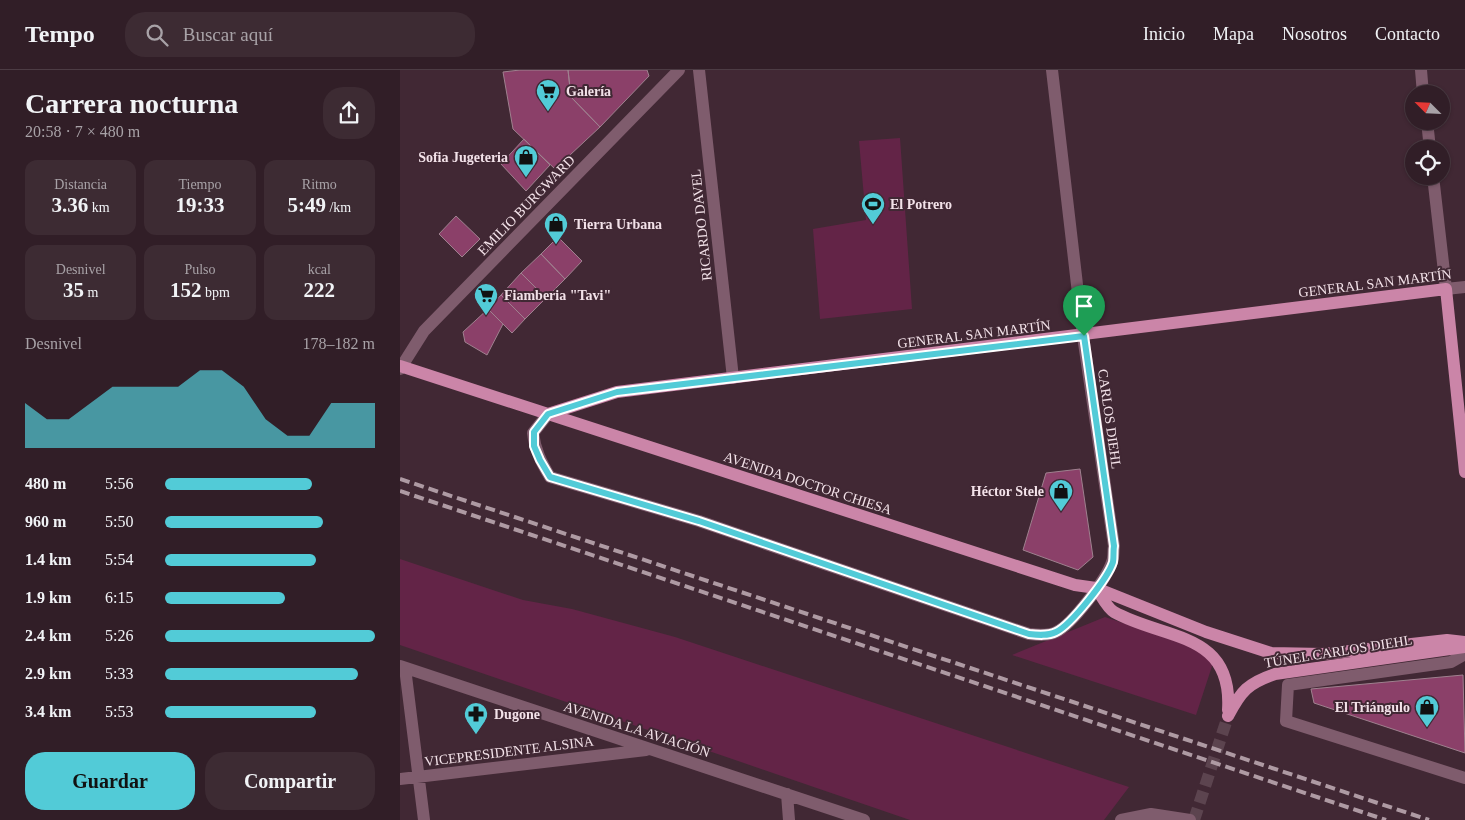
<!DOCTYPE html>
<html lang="es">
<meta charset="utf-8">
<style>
body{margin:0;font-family:Georgia,serif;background:#3d2b33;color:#f1f3f6;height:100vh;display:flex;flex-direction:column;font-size:19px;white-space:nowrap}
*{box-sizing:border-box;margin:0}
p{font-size:16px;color:#a8a2a7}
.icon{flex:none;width:28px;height:28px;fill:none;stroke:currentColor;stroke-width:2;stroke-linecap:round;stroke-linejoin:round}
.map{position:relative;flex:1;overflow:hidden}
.details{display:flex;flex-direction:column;background:#311e27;width:400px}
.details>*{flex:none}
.needle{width:32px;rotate:294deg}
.buttons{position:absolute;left:1005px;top:15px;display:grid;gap:10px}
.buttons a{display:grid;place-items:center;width:45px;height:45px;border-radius:50%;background:#311e27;box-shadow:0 1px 4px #0004,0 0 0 1px #4c3c44;font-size:25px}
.pin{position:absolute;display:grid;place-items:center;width:42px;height:42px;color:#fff;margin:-51px -21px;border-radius:50% 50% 50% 0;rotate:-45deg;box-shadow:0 0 5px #0007}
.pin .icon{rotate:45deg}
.round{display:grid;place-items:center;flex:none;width:52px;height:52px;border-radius:20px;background:#3d2b33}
.summary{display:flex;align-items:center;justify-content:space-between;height:85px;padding:0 25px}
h1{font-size:28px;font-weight:700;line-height:38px}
.stats{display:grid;grid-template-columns:repeat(3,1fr);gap:8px;height:85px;padding:5px 25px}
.stats div{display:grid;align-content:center;border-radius:12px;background:#3d2b33;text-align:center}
.stats b{font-size:21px;font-weight:700}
.stats small{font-size:14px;font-weight:400}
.stats p{font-size:14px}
.chart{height:140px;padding:10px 25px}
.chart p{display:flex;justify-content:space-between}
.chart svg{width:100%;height:90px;margin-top:5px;fill:#52cbd7;opacity:.7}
.cta{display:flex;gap:10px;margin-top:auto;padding:10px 25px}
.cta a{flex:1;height:58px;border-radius:20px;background:#52cbd7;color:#111;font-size:20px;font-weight:700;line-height:58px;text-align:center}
.cta a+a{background:#3d2b33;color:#f1f3f6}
ul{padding:0 25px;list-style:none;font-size:16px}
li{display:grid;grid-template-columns:80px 60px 1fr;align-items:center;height:38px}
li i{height:12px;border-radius:6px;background:#52cbd7}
header{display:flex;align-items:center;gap:30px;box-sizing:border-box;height:70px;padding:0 25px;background:#311e27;border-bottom:1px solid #4c3c44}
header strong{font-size:24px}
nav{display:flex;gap:28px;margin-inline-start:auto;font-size:18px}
.search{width:350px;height:45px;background:#3d2b33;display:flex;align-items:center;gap:12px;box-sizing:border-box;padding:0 18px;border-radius:20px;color:#a8a2a7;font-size:19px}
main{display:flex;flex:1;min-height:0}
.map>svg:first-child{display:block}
.green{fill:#632447}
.building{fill:#8b4069;stroke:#9f818f}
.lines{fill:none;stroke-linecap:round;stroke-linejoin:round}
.major-tunnel{stroke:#5c444f;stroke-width:12;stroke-dasharray:12 6;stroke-linecap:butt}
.minor{stroke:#7f5c6d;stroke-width:12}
.major{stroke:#cb85a8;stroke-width:12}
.rail{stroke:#ae9aa3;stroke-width:4;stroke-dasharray:10 5;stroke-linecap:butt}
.route-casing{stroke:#fff;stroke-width:10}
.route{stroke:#52cbd7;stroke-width:6}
.labels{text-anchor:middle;stroke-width:4;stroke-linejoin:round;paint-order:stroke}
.poi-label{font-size:14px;font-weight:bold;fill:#f3e2e9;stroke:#412834;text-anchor:start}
.street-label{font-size:14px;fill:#f3e2e9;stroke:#412834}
</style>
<header>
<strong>Tempo</strong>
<div class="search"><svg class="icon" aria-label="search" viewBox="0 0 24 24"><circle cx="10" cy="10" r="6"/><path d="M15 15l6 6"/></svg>Buscar aquí</div>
<nav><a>Inicio</a><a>Mapa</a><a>Nosotros</a><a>Contacto</a></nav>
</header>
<main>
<section class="details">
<div class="summary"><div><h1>Carrera nocturna</h1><p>20:58 · 7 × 480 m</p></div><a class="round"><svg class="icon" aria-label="share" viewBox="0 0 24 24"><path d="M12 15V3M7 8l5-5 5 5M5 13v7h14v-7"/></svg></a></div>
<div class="stats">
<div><p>Distancia</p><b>3.36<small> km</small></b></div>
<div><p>Tiempo</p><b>19:33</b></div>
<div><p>Ritmo</p><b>5:49<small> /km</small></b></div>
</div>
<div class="stats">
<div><p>Desnivel</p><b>35<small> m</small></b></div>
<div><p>Pulso</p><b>152<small> bpm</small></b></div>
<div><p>kcal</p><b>222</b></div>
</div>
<div class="chart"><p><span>Desnivel</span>178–182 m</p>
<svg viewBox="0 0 160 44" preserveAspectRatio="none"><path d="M0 44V22L10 30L20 30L30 22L40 14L50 14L60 14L70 14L80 6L90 6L100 14L110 30L120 38L130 38L140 22L150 22L160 22V44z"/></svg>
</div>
<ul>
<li><b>480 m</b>5:56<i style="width:70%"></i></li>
<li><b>960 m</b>5:50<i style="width:75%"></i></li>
<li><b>1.4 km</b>5:54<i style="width:72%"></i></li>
<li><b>1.9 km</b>6:15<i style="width:57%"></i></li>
<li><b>2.4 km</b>5:26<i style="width:100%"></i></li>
<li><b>2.9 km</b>5:33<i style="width:92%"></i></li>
<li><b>3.4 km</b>5:53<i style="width:72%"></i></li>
</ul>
<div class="cta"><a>Guardar</a><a>Compartir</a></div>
</section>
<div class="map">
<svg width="1065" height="750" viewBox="0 0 1065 750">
<rect width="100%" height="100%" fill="#412834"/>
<path class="green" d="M500 68 512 239 420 249 413 159 466 150 459 71Z
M0 489 123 530 172 539 275 567 729 717 704 750H510L0 575Z
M705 547 816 584 796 645 612 585Z"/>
<path class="building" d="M120 0H168L171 27 200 57 155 99 113 59 103 2Z
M168 0H247L249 6 200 57 171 27Z
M124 69 150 95 126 121 101 94Z
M56 146 80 169 62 187 39 164Z
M158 167 182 191 165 209 141 184Z
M141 184 165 209 146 228 121 203Z
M121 203 146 228 125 249 101 225Z
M101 225 125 249 112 263 88 239Z
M88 239 103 254 87 285 65 272 63 262Z
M680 399 693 487 678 500 623 480 646 403Z
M1063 605 1065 683 914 633 911 619Z"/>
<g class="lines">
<path class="major-tunnel" d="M794 750 828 646"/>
<path class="minor" d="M299 0 333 308
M1021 0 1023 24
M1027 51 1030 79
M1033 106 1046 219 1065 217
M0 299 24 261 279 0
M148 344 133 363C135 380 141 392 150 407L299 451 629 564C638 565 648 566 656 562 672 555 707 508 712 492 714 487 713 481 714 476L683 266 652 0
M1065 584 1051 592 888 615 886 651 1065 708
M0 596 464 750
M5 598 24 750
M0 709 246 680
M387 724 389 750
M721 750 751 744 790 750"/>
<path class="major" d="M0 296 675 515 696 518 806 562 871 583 923 584 1047 570 1065 572
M148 344 217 322 1046 219 1065 402
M696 518C701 525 707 538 714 542 764 570 833 561 828 640
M828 646C841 621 848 613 875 604L1064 577"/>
<path class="rail" d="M0 409 1029 750
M0 421 986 750"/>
</g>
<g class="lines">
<g class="route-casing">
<path id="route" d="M684 266 714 476C713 481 714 487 713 492 708 508 671 555 656 562 648 566 638 565 629 564L299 451 150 407 140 390 134 376V362L148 344 217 322Z"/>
</g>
<use href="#route" class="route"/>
</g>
<defs>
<g id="supermarket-pin" transform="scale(1.25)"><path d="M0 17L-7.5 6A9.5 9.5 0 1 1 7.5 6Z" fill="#52cbd7" stroke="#412834"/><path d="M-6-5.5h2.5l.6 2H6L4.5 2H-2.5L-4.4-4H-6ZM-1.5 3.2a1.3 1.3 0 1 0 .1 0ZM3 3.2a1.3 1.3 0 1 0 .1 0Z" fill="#111"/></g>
<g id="shop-pin" transform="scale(1.25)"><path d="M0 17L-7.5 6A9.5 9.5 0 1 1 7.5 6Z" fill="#52cbd7" stroke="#412834"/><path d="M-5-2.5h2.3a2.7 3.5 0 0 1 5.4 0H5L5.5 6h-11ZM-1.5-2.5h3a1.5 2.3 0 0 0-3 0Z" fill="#111"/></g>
<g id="stadium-pin" transform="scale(1.25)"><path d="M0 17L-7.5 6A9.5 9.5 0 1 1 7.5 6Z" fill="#52cbd7" stroke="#412834"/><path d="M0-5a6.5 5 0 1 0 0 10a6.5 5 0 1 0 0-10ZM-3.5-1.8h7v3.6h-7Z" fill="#111"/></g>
<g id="pharmacy-pin" transform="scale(1.25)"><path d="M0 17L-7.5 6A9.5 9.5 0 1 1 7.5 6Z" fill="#52cbd7" stroke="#412834"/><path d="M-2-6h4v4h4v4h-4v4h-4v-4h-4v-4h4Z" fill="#111"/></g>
</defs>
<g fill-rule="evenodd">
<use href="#supermarket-pin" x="148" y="21"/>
<use href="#shop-pin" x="126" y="87"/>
<use href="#stadium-pin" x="473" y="134"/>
<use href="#shop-pin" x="156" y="154"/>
<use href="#supermarket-pin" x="86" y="225"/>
<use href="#shop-pin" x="661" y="421"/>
<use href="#shop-pin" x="1027" y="637"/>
<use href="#pharmacy-pin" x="76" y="644"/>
</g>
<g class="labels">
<g class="poi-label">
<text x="166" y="26">Galería</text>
<text x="108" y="92" text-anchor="end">Sofia Jugeteria</text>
<text x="490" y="139">El Potrero</text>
<text x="174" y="159">Tierra Urbana</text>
<text x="104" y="230">Fiamberia "Tavi"</text>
<text x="644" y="426" text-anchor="end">Héctor Stele</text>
<text x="1010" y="642" text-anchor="end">El Triángulo</text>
<text x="94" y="649">Dugone</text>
</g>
<g class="street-label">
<text transform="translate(126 135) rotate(-46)" y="5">EMILIO BURGWARD</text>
<text transform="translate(301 155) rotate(-96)" y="5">RICARDO DAVEL</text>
<text transform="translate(975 213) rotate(-7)" y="5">GENERAL SAN MARTÍN</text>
<text transform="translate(574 264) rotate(-7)" y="5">GENERAL SAN MARTÍN</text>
<text transform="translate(710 349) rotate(82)" y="5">CARLOS DIEHL</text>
<text transform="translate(408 413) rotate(18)" y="5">AVENIDA DOCTOR CHIESA</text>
<text transform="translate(938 581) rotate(-9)" y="5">TÚNEL CARLOS DIEHL</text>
<text transform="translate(237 659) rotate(18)" y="5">AVENIDA LA AVIACIÓN</text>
<text transform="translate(109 681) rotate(-7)" y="5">VICEPRESIDENTE ALSINA</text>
</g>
</g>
</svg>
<div class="buttons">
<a><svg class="needle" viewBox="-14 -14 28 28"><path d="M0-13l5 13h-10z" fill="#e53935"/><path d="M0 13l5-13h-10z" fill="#a8a2a7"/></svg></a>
<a><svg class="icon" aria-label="locate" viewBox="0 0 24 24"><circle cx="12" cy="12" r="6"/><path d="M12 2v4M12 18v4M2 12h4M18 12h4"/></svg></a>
</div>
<div class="pin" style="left:684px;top:266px;background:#1e9e55"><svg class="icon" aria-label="arrive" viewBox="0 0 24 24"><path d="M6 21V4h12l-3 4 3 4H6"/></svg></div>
</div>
</main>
